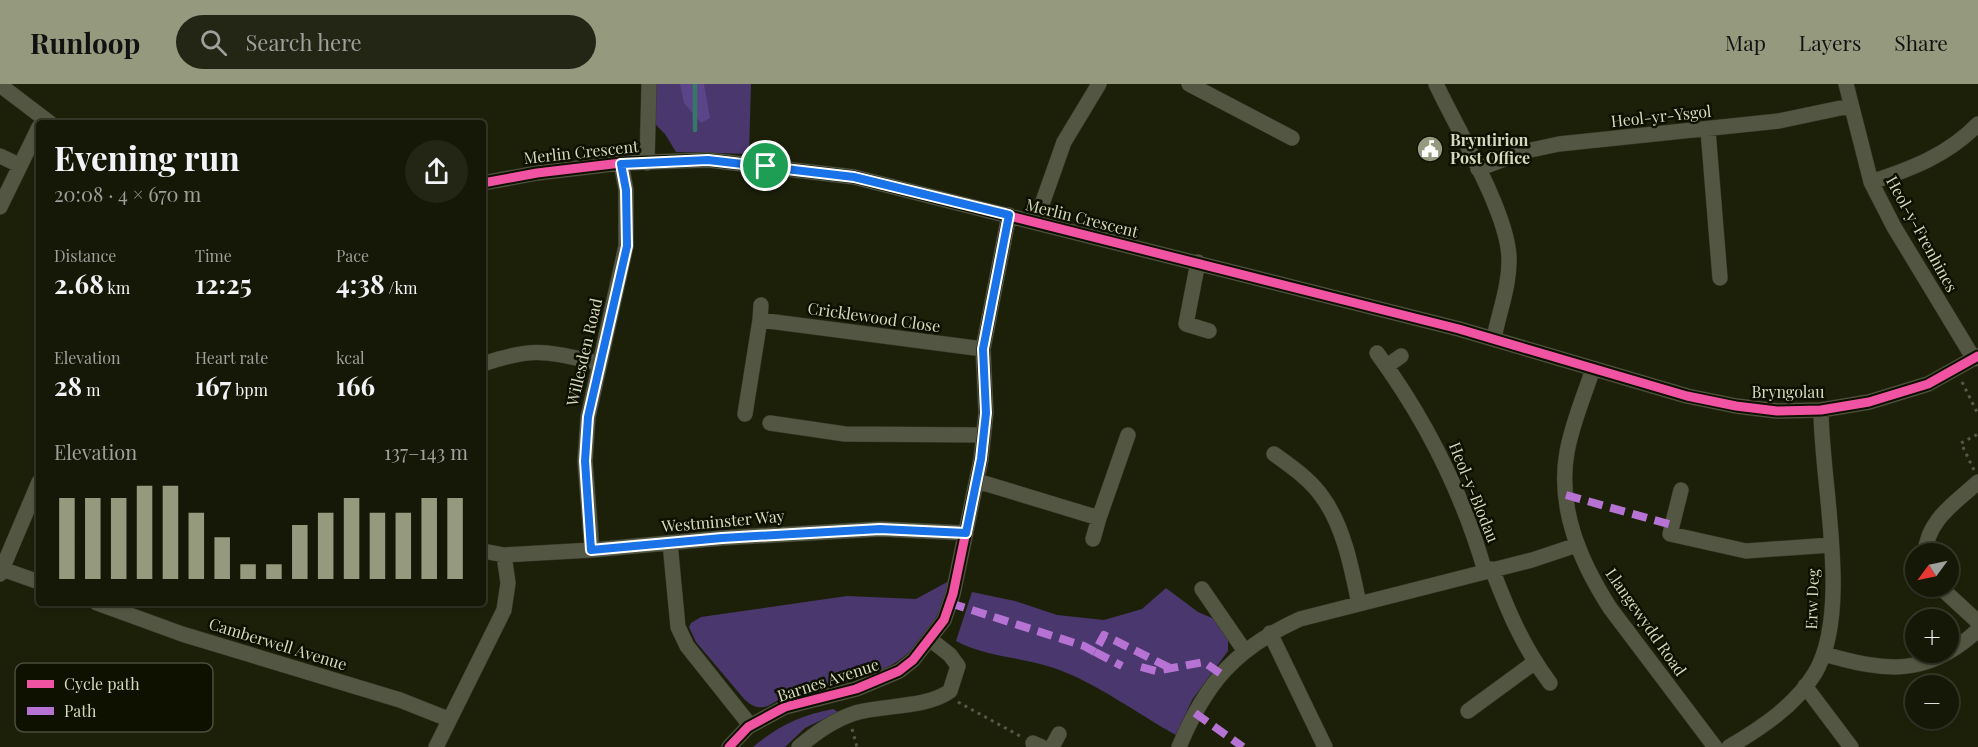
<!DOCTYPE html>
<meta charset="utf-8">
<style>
body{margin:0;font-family:"Playfair Display",serif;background:#232515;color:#f1f3f6;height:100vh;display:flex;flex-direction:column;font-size:22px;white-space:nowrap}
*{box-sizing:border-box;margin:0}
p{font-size:20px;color:#9ea09b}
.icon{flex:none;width:33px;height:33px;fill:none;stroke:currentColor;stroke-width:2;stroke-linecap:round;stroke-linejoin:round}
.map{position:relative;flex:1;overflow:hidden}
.sheet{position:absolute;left:36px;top:36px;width:450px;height:486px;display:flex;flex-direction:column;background:#161807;border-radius:6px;box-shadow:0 2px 4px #0004,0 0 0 2px #353728}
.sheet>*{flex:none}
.needle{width:39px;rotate:237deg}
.fabs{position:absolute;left:1905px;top:459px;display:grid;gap:12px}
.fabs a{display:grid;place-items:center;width:54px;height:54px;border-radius:50%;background:#161807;box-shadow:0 2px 4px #0004,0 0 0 2px #353728;font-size:30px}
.pin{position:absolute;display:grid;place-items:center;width:51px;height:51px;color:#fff;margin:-26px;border:3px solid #fff;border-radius:50%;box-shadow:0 2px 6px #0007}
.round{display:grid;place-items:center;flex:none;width:63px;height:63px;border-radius:32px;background:#232515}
.overview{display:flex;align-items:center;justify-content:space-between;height:102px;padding:0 18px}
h1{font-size:33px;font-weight:700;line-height:45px}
.stats{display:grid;grid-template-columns:repeat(3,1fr);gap:9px;height:102px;padding:6px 18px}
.stats div{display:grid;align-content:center}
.stats b{font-size:26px;font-weight:700}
.stats small{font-size:16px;font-weight:400}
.stats p{font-size:16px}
.chart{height:168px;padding:12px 18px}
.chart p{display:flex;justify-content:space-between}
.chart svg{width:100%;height:108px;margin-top:6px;stroke:#95997e;stroke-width:6}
header{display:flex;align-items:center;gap:36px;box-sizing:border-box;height:84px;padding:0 30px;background:#95997e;color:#111}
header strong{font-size:28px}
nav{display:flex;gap:33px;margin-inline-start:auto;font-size:21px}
.search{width:420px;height:54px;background:#232515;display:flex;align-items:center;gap:15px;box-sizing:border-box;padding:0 21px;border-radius:33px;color:#9ea09b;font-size:22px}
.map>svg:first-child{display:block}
.green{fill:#4a376e}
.forest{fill:#5c4489}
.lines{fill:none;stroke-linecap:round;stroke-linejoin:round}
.stream{stroke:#357867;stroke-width:4.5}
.minor-casing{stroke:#363828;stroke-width:16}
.path{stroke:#565847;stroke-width:3;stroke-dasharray:3 4.5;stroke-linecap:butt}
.minor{stroke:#535642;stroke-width:15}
.quiet{stroke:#b673d3;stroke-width:8;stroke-dasharray:15 8;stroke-linecap:butt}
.cycleway-casing{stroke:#0e1000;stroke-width:13}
.cycleway{stroke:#f153a3;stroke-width:9}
.route-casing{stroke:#fff;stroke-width:12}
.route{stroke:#1a73e8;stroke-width:8}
.labels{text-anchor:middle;stroke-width:5;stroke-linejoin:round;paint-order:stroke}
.street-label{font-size:16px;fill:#d5dabd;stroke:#0e1000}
.poi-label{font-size:16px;font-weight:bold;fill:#d5dabd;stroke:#0e1000;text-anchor:start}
.key{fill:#0e1000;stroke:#4a4d39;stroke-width:1.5}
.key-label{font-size:16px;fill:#d5dabd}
</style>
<header>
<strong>Runloop</strong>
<div class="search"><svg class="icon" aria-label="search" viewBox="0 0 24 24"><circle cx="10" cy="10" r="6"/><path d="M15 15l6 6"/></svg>Search here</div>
<nav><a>Map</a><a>Layers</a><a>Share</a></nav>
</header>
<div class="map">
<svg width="1978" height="663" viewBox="0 0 1978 663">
<rect width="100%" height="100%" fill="#1d2009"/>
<path class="green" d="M655 0H751L749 70 676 68 665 50 656 41Z
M949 497C949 511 942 523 935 535 903 594 853 595 794 609 773 614 766 634 745 616L696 558 689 543 691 539 701 533 847 512 916 515Z
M1166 504 1198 528 1219 537 1228 555V567L1192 616 1176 651C1136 629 1097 599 1054 584 1022 573 985 573 956 557L972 508 1015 517 1057 531 1104 536 1142 525Z
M833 625 838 628 805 644 785 663H753C778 642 801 631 833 625Z"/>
<path class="forest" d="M680 0H704L710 34 701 39 684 19Z"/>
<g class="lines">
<path class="stream" d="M695 0V46"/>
<g class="minor-casing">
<path id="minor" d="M1189 0 1292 54
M1436 0C1457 45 1507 127 1509 173 1510 201 1499 228 1494 254
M1846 0 1871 98 1894 143 1974 275
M0 1 50 39
M1708 46 1720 194
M0 72 19 81
M647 79 649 0
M1478 85 1526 67 1559 60 1779 37 1850 22
M1871 98C1911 85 1948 71 1978 40
M483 99 537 89 621 79 708 76 854 93 1459 245 1687 312 1736 322 1777 327 1821 326 1869 318 1928 300 1978 272
M0 123 39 43
M1036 137 1064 58 1099 0
M1198 178 1186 240 1209 247
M760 236 761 221
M1377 269C1426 336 1462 408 1485 487
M483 280C535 262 548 268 599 279
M1387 282 1401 272
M1593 285C1584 312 1572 340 1567 368 1557 424 1580 477 1610 524L1715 663
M745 330 760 236 983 265
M770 339 845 350 983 351
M1274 370C1292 383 1311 396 1323 414 1344 443 1352 486 1359 520
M977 397 1099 434 1128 351
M1681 406 1670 450 1746 467 1831 461
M1093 455 1099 434
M670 459 678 543 687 562 746 636 748 643
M592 466 585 377 588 333 626 162V106L621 79
M483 467 504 471 592 466 722 454 880 445 966 449
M1925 470C1927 436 1955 419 1978 398
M2 485 39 498
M1492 485C1508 527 1523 563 1550 599
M0 490 39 398
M1939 502 1978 538
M1202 505 1244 566
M97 519 182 550 400 616 448 635
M1270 549 1325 663
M1824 570C1886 588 1927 593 1978 546
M1805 602 1851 663
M1468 627 1535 578
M1033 659 1042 663
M436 663 504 526 508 499 504 471
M729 663 748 643 785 623 856 605 899 587 913 576 944 536 953 510 981 375 986 329 983 265 1009 131
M799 663C815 649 834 636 855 629 882 621 927 624 950 607L958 582 950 571 931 556
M1052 663 1059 650
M1179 663C1206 598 1236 564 1300 535L1532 476 1577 461
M1729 663C1761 644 1795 622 1815 589 1852 527 1821 398 1821 326"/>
</g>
<path class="path" d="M1962 298 1978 330
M1974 386 1961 359 1978 350
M958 618 1020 652
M852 645 857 663"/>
<use href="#minor" class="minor"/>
<path class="quiet" d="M1566 411 1672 441
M950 519 1084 562 1095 568 1104 551 1170 584
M1095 568 1122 582
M1141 583 1156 587 1204 578 1221 590
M1195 629 1243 663"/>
<g class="cycleway-casing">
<path id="cycleway" d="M483 99 537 89 621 79 708 76 854 93 1459 245 1687 312 1736 322 1777 327 1821 326 1869 318 1928 300 1978 272
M729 663 748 643 785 623 856 605 899 587 913 576 944 536 953 510 981 375 986 329 983 265 1009 131"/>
</g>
<use href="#cycleway" class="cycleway"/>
</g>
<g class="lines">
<g class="route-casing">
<path id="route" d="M708 76 854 93 1009 131 983 265 986 329 981 375 966 449 880 445 722 454 591 466 585 377 588 333 627 162 626 106 621 80Z"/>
</g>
<use href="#route" class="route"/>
</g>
<defs>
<g id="civic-disc" transform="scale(1.35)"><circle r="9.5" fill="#95997e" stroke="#0e1000"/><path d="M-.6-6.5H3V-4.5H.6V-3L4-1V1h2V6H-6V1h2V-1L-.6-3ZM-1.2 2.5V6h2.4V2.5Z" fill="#fff"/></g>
</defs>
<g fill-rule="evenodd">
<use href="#civic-disc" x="1430" y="65"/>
</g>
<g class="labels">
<g class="street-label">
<text transform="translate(1661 32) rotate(-6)" y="6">Heol-yr-Ysgol</text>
<text transform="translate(581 68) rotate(-6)" y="6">Merlin Crescent</text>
<text transform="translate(1082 134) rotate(14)" y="6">Merlin Crescent</text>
<text transform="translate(1922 150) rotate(61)" y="6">Heol-y-Frenhines</text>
<text transform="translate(874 233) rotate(8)" y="6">Cricklewood Close</text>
<text transform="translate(584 268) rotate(-77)" y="6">Willesden Road</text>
<text x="1788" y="314">Bryngolau</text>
<text transform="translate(1474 408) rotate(68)" y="6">Heol-y-Blodau</text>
<text transform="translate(723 437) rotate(-5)" y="6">Westminster Way</text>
<text transform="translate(1812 515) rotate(-88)" y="6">Erw Deg</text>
<text transform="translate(1646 538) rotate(55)" y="6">Llangewydd Road</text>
<text transform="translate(278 560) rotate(17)" y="6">Camberwell Avenue</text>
<text transform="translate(828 596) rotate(-18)" y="6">Barnes Avenue</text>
</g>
<g class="poi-label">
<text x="1450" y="62">Bryntirion<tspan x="1450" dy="18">Post Office</tspan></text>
</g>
</g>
<rect x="15" y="579" width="198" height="69" rx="9" class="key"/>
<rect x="27" y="596" width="27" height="8" fill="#f153a3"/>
<rect x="27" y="623" width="27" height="8" fill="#b673d3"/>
<g class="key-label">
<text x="64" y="606">Cycle path</text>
<text x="64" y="633">Path</text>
</g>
</svg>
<div class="fabs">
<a><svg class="needle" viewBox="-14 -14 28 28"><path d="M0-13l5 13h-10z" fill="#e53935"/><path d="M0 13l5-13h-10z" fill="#9ea09b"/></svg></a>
<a>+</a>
<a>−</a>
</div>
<div class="pin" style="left:766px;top:82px;background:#1e9e55"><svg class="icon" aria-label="arrive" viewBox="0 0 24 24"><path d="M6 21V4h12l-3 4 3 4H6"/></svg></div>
<section class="sheet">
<div class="overview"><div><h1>Evening run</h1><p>20:08 · 4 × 670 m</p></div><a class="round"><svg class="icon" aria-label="share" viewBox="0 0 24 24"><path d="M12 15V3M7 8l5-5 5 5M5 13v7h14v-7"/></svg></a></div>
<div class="stats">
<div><p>Distance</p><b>2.68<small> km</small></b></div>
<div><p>Time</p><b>12:25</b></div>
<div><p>Pace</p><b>4:38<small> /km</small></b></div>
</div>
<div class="stats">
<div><p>Elevation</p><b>28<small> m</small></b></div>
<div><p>Heart rate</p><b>167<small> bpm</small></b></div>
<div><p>kcal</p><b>166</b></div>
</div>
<div class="chart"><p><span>Elevation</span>137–143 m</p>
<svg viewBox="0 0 160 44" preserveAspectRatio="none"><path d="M5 44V11M15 44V11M25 44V11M35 44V6M45 44V6M55 44V17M65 44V27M75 44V38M85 44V38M95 44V22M105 44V17M115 44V11M125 44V17M135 44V17M145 44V11M155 44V11"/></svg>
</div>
</section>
</div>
